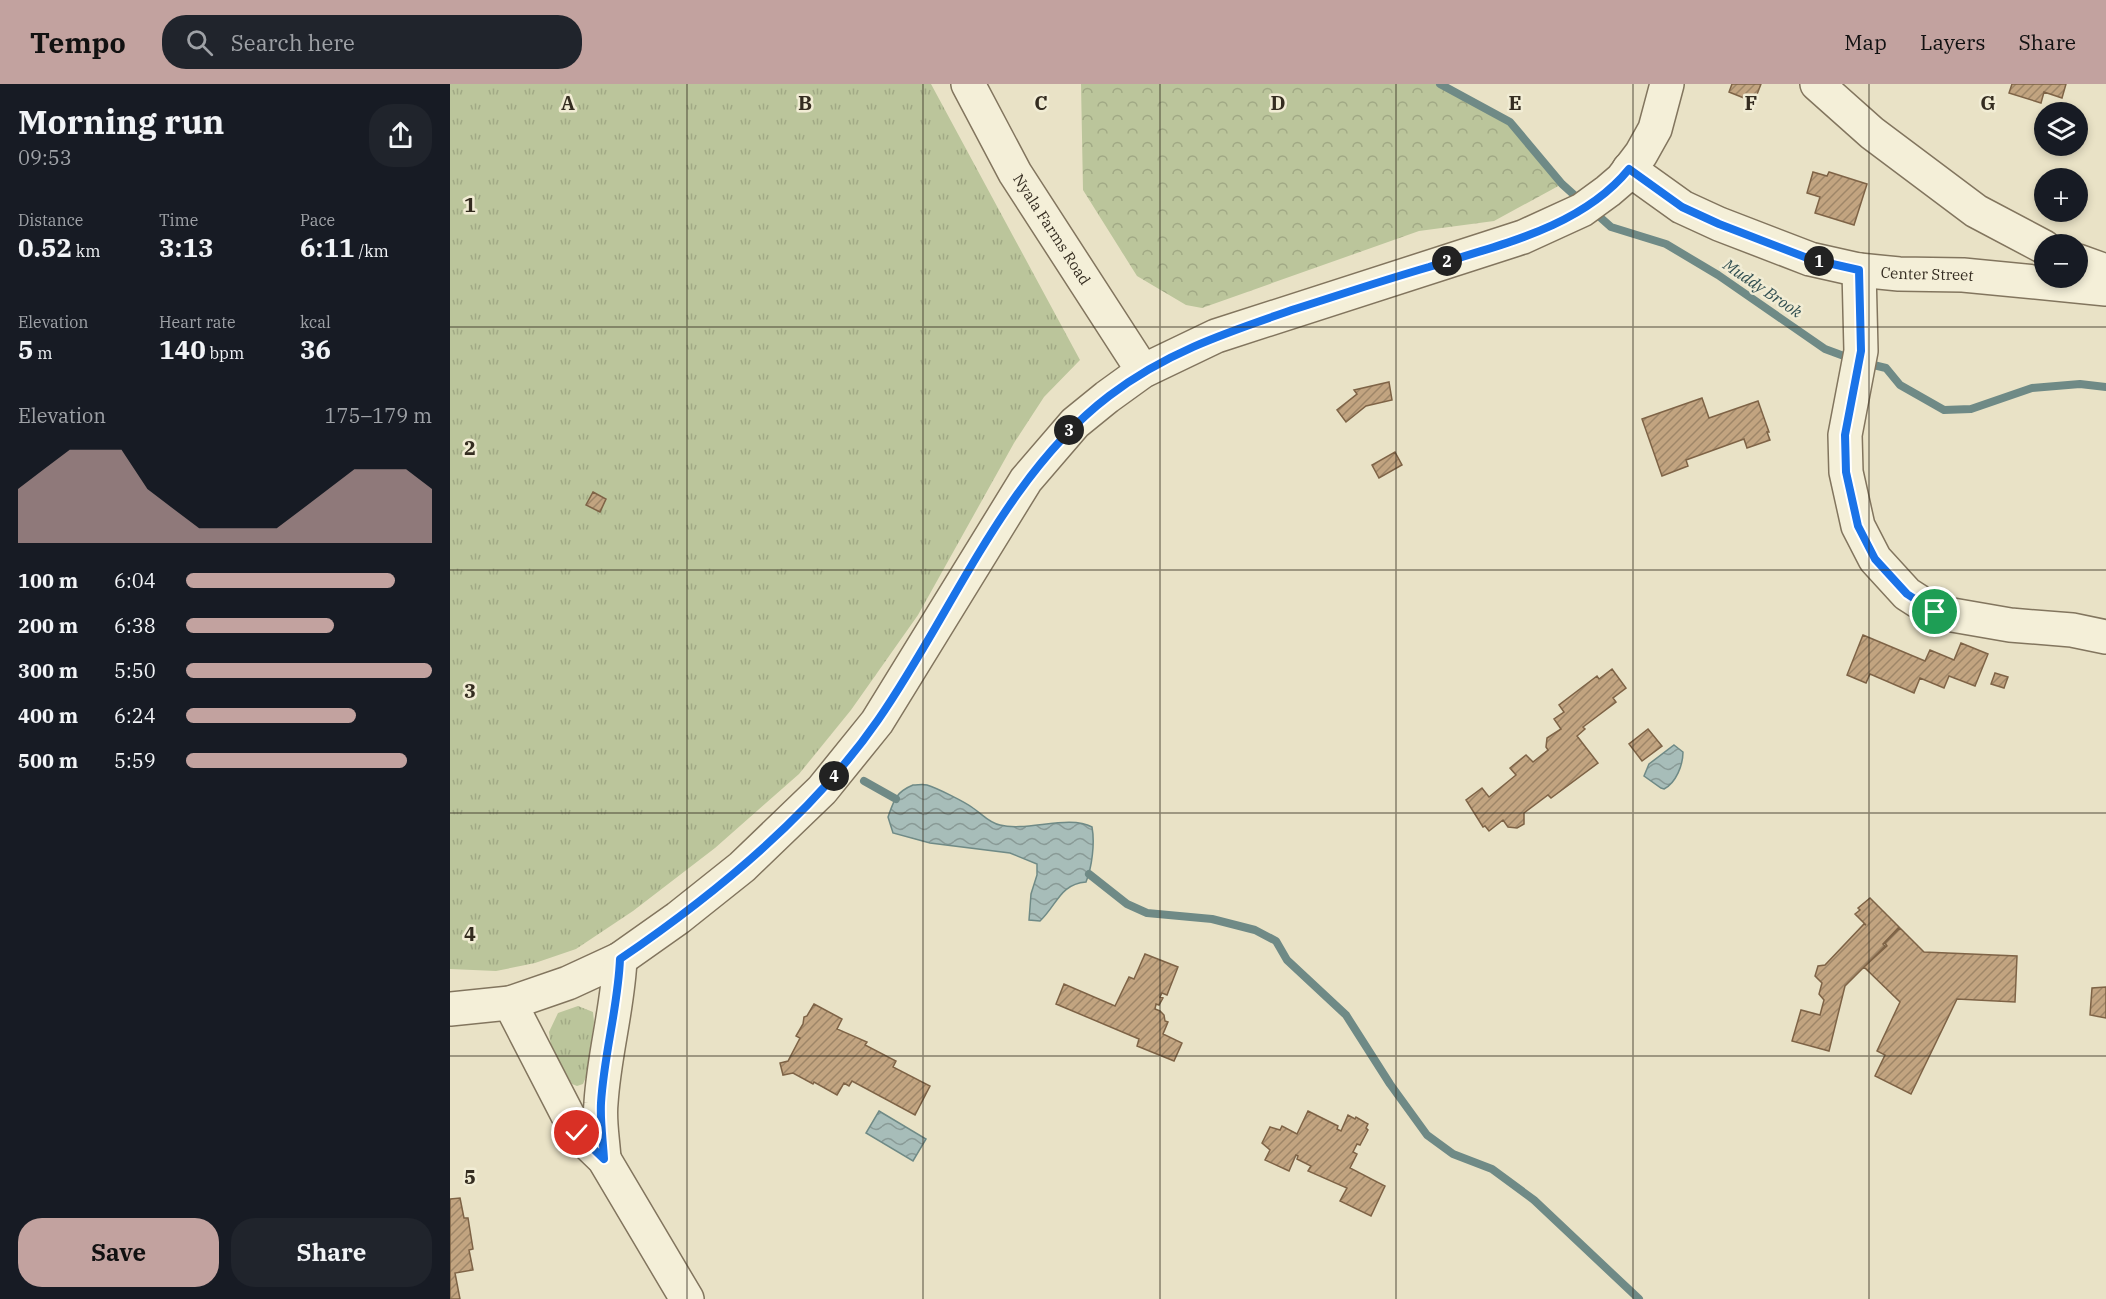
<!DOCTYPE html>
<meta charset="utf-8">
<style>
body{margin:0;font-family:"IBM Plex Serif",serif;background:#20242c;color:#f1f3f6;height:100vh;display:flex;flex-direction:column;font-size:22px;white-space:nowrap}
*{box-sizing:border-box;margin:0}
p{font-size:20px;color:#9ea1a6}
.icon{flex:none;width:33px;height:33px;fill:none;stroke:currentColor;stroke-width:2;stroke-linecap:round;stroke-linejoin:round}
.map{position:relative;flex:1;overflow:hidden}
.sheet{display:flex;flex-direction:column;background:#171b24;width:450px}
.sheet>*{flex:none}
.fabs{position:absolute;left:1584px;top:18px;display:grid;gap:12px}
.fabs a{display:grid;place-items:center;width:54px;height:54px;border-radius:50%;background:#171b24;box-shadow:0 3px 9px #0003;font-size:30px}
.pin{position:absolute;display:grid;place-items:center;width:51px;height:51px;color:#fff;margin:-26px;border:3px solid #fff;border-radius:50%;box-shadow:0 2px 6px #0007}
.km{position:absolute;width:30px;height:30px;margin:-15px;border-radius:50%;background:#222;color:#fff;font-size:16px;line-height:30px;text-align:center}
.round{display:grid;place-items:center;flex:none;width:63px;height:63px;border-radius:24px;background:#20242c}
.summary{display:flex;align-items:center;justify-content:space-between;height:102px;padding:0 18px}
h1{font-size:33px;font-weight:700;line-height:45px}
.metrics{display:grid;grid-template-columns:repeat(3,1fr);gap:9px;height:102px;padding:6px 18px}
.metrics div{display:grid;align-content:center}
.metrics b{font-size:26px;font-weight:700}
.metrics small{font-size:16px;font-weight:400}
.metrics p{font-size:16px}
.chart{height:168px;padding:12px 18px}
.chart p{display:flex;justify-content:space-between}
.chart svg{width:100%;height:108px;margin-top:6px;fill:#c2a29f;opacity:.7}
.button{display:flex;gap:12px;margin-top:auto;padding:12px 18px}
.button a{flex:1;height:69px;border-radius:24px;background:#c2a29f;color:#111;font-size:24px;font-weight:700;line-height:69px;text-align:center}
.button a+a{background:#20242c;color:#f1f3f6}
ul{padding:0 18px;list-style:none;font-size:20px}
li{display:grid;grid-template-columns:96px 72px 1fr;align-items:center;height:45px}
li i{height:15px;border-radius:8px;background:#c2a29f}
header{display:flex;align-items:center;gap:36px;box-sizing:border-box;height:84px;padding:0 30px;background:#c2a29f;color:#111}
header strong{font-size:28px}
nav{display:flex;gap:33px;margin-inline-start:auto;font-size:21px}
.search{width:420px;height:54px;background:#20242c;display:flex;align-items:center;gap:15px;box-sizing:border-box;padding:0 21px;border-radius:24px;color:#9ea1a6;font-size:22px}
main{display:flex;flex:1;min-height:0}
.map>svg:first-child{display:block}
.grass{fill:url(#grass-tufts)}
.forest{fill:url(#forest-crowns)}
.water{fill:url(#water-waves);stroke:#6f8a86;stroke-width:1.5}
.lines{fill:none;stroke-linecap:round;stroke-linejoin:round}
.stream{stroke:#6f8a86;stroke-width:8}
.building{fill:url(#building-hatch);stroke:#7e6346;stroke-width:1.5}
.minor-casing{stroke:#82755e;stroke-width:36}
.minor{stroke:#f4efd8;stroke-width:33}
.route-casing{stroke:#fff;stroke-width:12}
.route{stroke:#1a73e8;stroke-width:8}
.grid{fill:none;stroke:#342c20;stroke-width:1.5;stroke-opacity:0.55}
.labels{text-anchor:middle;stroke-width:5;stroke-linejoin:round;paint-order:stroke}
.street-label{font-size:15px;fill:#342c20;stroke:#f1ecd4}
.water-label{font-size:16px;font-style:italic;fill:#314f51;stroke:#f1ecd4}
.grid-label{font-size:20px;text-anchor:middle;font-weight:bold;fill:#342c20;stroke:#f1ecd4;stroke-width:5;stroke-linejoin:round;paint-order:stroke}
</style>
<header>
<strong>Tempo</strong>
<div class="search"><svg class="icon" aria-label="search" viewBox="0 0 24 24"><circle cx="10" cy="10" r="6"/><path d="M15 15l6 6"/></svg>Search here</div>
<nav><a>Map</a><a>Layers</a><a>Share</a></nav>
</header>
<main>
<section class="sheet">
<div class="summary"><div><h1>Morning run</h1><p>09:53</p></div><a class="round"><svg class="icon" aria-label="share" viewBox="0 0 24 24"><path d="M12 15V3M7 8l5-5 5 5M5 13v7h14v-7"/></svg></a></div>
<div class="metrics">
<div><p>Distance</p><b>0.52<small> km</small></b></div>
<div><p>Time</p><b>3:13</b></div>
<div><p>Pace</p><b>6:11<small> /km</small></b></div>
</div>
<div class="metrics">
<div><p>Elevation</p><b>5<small> m</small></b></div>
<div><p>Heart rate</p><b>140<small> bpm</small></b></div>
<div><p>kcal</p><b>36</b></div>
</div>
<div class="chart"><p><span>Elevation</span>175–179 m</p>
<svg viewBox="0 0 160 44" preserveAspectRatio="none"><path d="M0 44V22L10 14L20 6L30 6L40 6L50 22L60 30L70 38L80 38L90 38L100 38L110 30L120 22L130 14L140 14L150 14L160 22V44z"/></svg>
</div>
<ul>
<li><b>100 m</b>6:04<i style="width:85%"></i></li>
<li><b>200 m</b>6:38<i style="width:60%"></i></li>
<li><b>300 m</b>5:50<i style="width:100%"></i></li>
<li><b>400 m</b>6:24<i style="width:69%"></i></li>
<li><b>500 m</b>5:59<i style="width:90%"></i></li>
</ul>
<div class="button"><a>Save</a><a>Share</a></div>
</section>
<div class="map">
<svg width="1656" height="1215" viewBox="0 0 1656 1215">
<defs>
<pattern id="grass-tufts" width="24" height="20" patternUnits="userSpaceOnUse" patternTransform="scale(1.5)"><rect width="24" height="20" fill="#bbc59b"/><path d="M3 7l-1-3M5 7V3M7 7l1-3M15 17l-1-3M17 17v-4M19 17l1-3" fill="none" stroke="#a1a985"/></pattern>
<pattern id="forest-crowns" width="20" height="18" patternUnits="userSpaceOnUse" patternTransform="scale(1.5)"><rect width="20" height="18" fill="#bbc59b"/><path d="M2 6a3 3 0 1 1 6 0M12 15a3 3 0 1 1 6 0" fill="none" stroke="#a1a985"/></pattern>
<pattern id="water-waves" width="16" height="10" patternUnits="userSpaceOnUse" patternTransform="scale(1.5)"><rect width="16" height="10" fill="#a7bdb9"/><path d="M0 5q4-4 8 0t8 0" fill="none" stroke="#899a96"/></pattern>
<pattern id="building-hatch" width="6" height="6" patternUnits="userSpaceOnUse" patternTransform="scale(1.5)"><rect width="6" height="6" fill="#c2a480"/><path d="M-1 1l2-2M0 6l6-6M5 7l2-2" fill="none" stroke="#9e8668"/></pattern>
</defs>
<rect width="100%" height="100%" fill="#e9e2c6"/>
<path class="grass" d="M0 0H481L630 276 594 313 564 359 468 531 401 626 349 690 265 764 183 827 126 865 85 879 46 887 0 885Z
M128 922 143 928 144 938 136 993 133 1000 127 1002 122 1000 102 965 100 956 99 948 108 929Z"/>
<path class="forest" d="M631 0H990L1060 38 1112 100 1044 137 969 147 752 224 736 221 687 192 633 106Z"/>
<path class="water" d="M1224 661 1233 668C1233 681 1226 699 1214 705L1211 704 1194 692 1199 680Z
M463 701C468 701 473 700 477 701 487 704 515 718 523 724 532 730 539 739 550 741 577 748 619 730 642 743 645 759 642 783 636 798 610 800 607 821 590 837L579 836 581 810 587 791V780L560 769 480 759 443 749 438 733C444 716 446 708 463 701Z
M429 1027 476 1055 463 1077 416 1049Z"/>
<g class="lines">
<path class="stream" d="M990 0 1060 38 1112 100 1132 118
M1142 126 1161 143 1216 160 1268 191 1375 265 1402 275
M1415 279 1436 284 1450 301 1494 326 1521 325 1582 304 1630 300 1656 303
M414 697 446 715
M639 790 677 820 697 829 762 835 805 846 826 857 837 876 896 931 940 1000 977 1051 1003 1070 1042 1085 1084 1116 1189 1215"/>
</g>
<path class="building" d="M1282 0H1311L1304 18 1279 8Z
M1562 0H1616L1612 14 1594 8 1591 19 1559 9Z
M1363 88 1377 92 1379 88 1417 100 1404 141 1365 129 1370 113 1357 109Z
M939 298 942 316 916 322 896 338 887 326 907 310 904 306Z
M1252 314 1259 334 1308 317 1319 348H1317L1320 356 1297 364 1294 355 1236 376 1238 382 1212 392 1192 335Z
M945 368 952 381 929 394 922 381Z
M143 408 156 415 150 428 136 421Z
M1413 551 1475 577 1480 566 1504 576 1511 559 1538 570 1525 602 1499 592 1494 604 1470 594 1464 609 1420 590 1416 599 1397 591Z
M1162 585 1176 604 1163 614 1166 618 1133 643 1135 645 1127 652 1148 679 1101 714 1098 711 1074 729V740L1067 744 1058 743 1053 736 1039 747 1035 742 1033 743 1016 716 1032 704 1039 713 1066 691 1060 684 1076 671 1083 678 1098 666 1096 663 1097 654 1111 645 1104 635 1114 628 1109 621 1147 592 1149 595Z
M1545 589 1558 593 1554 604 1541 600Z
M1198 645 1212 662 1192 677 1179 660Z
M1420 814 1449 843 1433 860 1435 862 1395 902 1379 967 1342 957 1351 926 1370 931 1374 916 1369 910 1372 899 1365 892 1368 882 1375 881 1414 840 1416 841 1405 830 1410 826 1408 824Z
M1450 844 1474 868 1567 872 1565 918 1507 915 1461 1010 1425 992 1435 971 1427 967 1450 918 1414 883 1437 862 1435 859Z
M695 870 728 883 717 911 712 909 710 913 713 914 709 921 706 920 705 925 710 927 714 931 715 937 718 938 713 950 732 959 724 977 687 962 689 955 606 920 614 900 665 922 679 893 684 895Z
M1656 903V934L1640 931 1642 904Z
M364 920 392 935 387 945 417 958 415 961 446 977 443 983 480 1002 465 1031 402 997 399 1002 394 999 387 1011 364 998 363 1000 343 989 333 991 330 979 338 977 350 954 346 952 353 940 354 933 357 932Z
M858 1027 888 1042 887 1045 891 1047 898 1031 905 1035 906 1033 918 1040 916 1044 918 1046 910 1061 907 1060 903 1068 907 1070 900 1084 935 1102 921 1132 890 1117 897 1104 858 1087 861 1082 847 1075 848 1072 846 1071 839 1087 815 1076 820 1066 812 1059 820 1043 830 1046 832 1042 847 1050Z
M10 1114 14 1134H18L23 1165 19 1166 23 1186 5 1189 10 1215H0V1115Z"/>
<g class="lines">
<g class="minor-casing">
<g id="minor">
<path id="s1" d="M518 0 565 89 693 287"/>
<path d="M1367 0 1422 49 1526 127 1594 163"/>
<path id="s2" d="M1179 85 1232 123 1269 140 1360 175 1409 186 1449 190 1513 191 1656 205"/>
<path d="M1628 177 1656 187"/>
<path d="M1409 186 1411 267 1395 351 1396 388 1408 442 1425 475 1457 510 1485 528 1560 541 1622 546 1656 553"/>
<path d="M60 919 127 1049 154 1075 237 1215"/>
<path d="M0 925 60 919 118 899 170 875 228 834 292 783 372 706 427 638 576 396 625 339 657 313 693 287 766 252 1073 153 1132 126 1158 107 1172 95 1191 70 1205 45 1217 0"/>
<path d="M154 1075C153 1057 149 1037 151 1019 154 970 168 923 170 875"/>
</g>
</g>
<use href="#minor" class="minor"/>
</g>
<g class="lines">
<g class="route-casing">
<path id="route" d="M127 1049 154 1075C153 1057 150 1037 151 1019 154 970 168 923 170 875 264 811 363 730 428 636 502 530 554 392 659 312 716 268 778 248 845 225 889 211 934 196 979 183 1048 161 1131 144 1179 85L1232 123 1269 140 1360 175 1409 186 1411 267 1395 351 1396 388 1408 442 1425 475 1457 510 1485 528"/>
</g>
<use href="#route" class="route"/>
</g>
<path class="grid" d="M237 0V1215M473 0V1215M710 0V1215M946 0V1215M1183 0V1215M1419 0V1215M0 243H1656M0 486H1656M0 729H1656M0 972H1656"/>
<g class="labels">
<g class="street-label">
<text dy="5" stroke="none"><textPath href="#s1" startOffset="168">Nyala Farms Road</textPath></text>
<text dy="5" stroke="none"><textPath href="#s2" startOffset="322">Center Street</textPath></text>
</g>
<g class="water-label">
<text transform="translate(1313 204) rotate(34)" y="6">Muddy Brook</text>
</g>
</g>
<g class="grid-label">
<text x="118" y="26">A</text>
<text x="355" y="26">B</text>
<text x="591" y="26">C</text>
<text x="828" y="26">D</text>
<text x="1065" y="26">E</text>
<text x="1301" y="26">F</text>
<text x="1538" y="26">G</text>
<text x="20" y="128">1</text>
<text x="20" y="371">2</text>
<text x="20" y="614">3</text>
<text x="20" y="857">4</text>
<text x="20" y="1100">5</text>
</g>
</svg>
<div class="fabs">
<a><svg class="icon" aria-label="layers" viewBox="0 0 24 24"><path d="M12 4l9 5-9 5-9-5zM3 14l9 5 9-5"/></svg></a>
<a>+</a>
<a>−</a>
</div>
<div class="pin" style="left:1485px;top:528px;background:#1e9e55"><svg class="icon" aria-label="arrive" viewBox="0 0 24 24"><path d="M6 21V4h12l-3 4 3 4H6"/></svg></div>
<div class="pin" style="left:127px;top:1049px;background:#d93025"><svg class="icon" aria-label="check" viewBox="0 0 24 24"><path d="M5 12l5 5 9-10"/></svg></div>
<b class="km" style="left:1369px;top:177px">1</b>
<b class="km" style="left:997px;top:177px">2</b>
<b class="km" style="left:619px;top:346px">3</b>
<b class="km" style="left:384px;top:692px">4</b>
</div>
</main>
